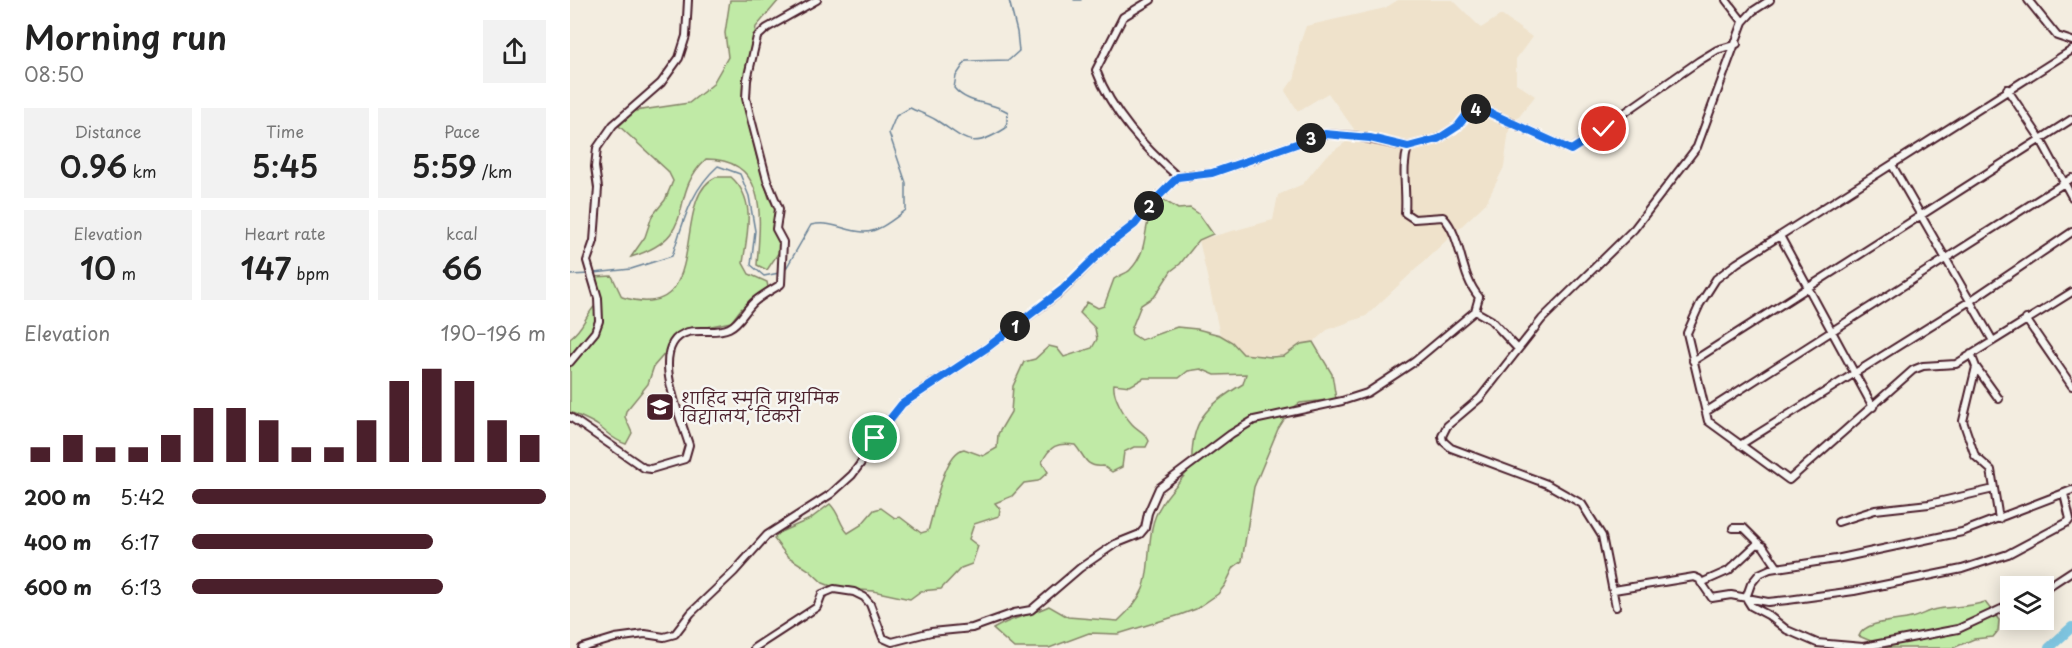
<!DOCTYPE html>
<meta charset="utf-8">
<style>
body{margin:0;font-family:"Playpen Sans","Playpen Sans Deva",sans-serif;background:#f2f2f2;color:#222;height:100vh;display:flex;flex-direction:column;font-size:22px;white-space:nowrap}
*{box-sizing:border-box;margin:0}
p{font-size:20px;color:#767676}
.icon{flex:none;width:33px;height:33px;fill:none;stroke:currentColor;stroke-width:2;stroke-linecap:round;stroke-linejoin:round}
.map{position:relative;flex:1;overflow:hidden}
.sheet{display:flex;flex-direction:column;background:#fff;width:570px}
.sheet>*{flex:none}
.controls{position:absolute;left:1430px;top:576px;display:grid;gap:12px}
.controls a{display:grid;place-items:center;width:54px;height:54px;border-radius:0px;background:#fff;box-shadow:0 3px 15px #0003;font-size:30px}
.pin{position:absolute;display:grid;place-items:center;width:51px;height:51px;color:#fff;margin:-26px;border:3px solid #fff;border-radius:50%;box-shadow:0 2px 6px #0007}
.km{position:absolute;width:30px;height:30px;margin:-15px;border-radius:50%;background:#222;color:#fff;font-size:16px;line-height:30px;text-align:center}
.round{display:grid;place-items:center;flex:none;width:63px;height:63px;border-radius:0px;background:#f2f2f2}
.headline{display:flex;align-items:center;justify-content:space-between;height:102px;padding:0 24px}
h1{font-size:33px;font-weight:600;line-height:45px}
.stats{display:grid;grid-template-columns:repeat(3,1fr);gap:9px;height:102px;padding:6px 24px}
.stats div{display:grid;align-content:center;border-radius:0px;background:#f2f2f2;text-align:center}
.stats b{font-size:30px;font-weight:600}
.stats small{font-size:16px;font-weight:400}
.stats p{font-size:16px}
.chart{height:168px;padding:12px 24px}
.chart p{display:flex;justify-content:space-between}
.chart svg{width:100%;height:108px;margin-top:6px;stroke:#4a1f2b;stroke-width:6}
ul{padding:0 24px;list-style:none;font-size:20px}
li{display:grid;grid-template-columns:96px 72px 1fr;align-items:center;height:45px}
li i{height:15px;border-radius:8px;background:#4a1f2b}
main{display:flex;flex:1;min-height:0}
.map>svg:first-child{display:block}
.built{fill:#efe2cb}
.green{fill:#c0eaa6;stroke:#858468;stroke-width:1.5}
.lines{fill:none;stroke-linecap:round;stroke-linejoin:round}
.stream{stroke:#698297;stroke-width:1.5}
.river{stroke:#7ec4df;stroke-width:10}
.minor-casing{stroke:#4a1f2b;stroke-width:10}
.minor{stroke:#f6f6f2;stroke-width:6}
.route-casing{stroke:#fff;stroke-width:12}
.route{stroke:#1a73e8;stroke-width:8}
.labels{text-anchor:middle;stroke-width:5;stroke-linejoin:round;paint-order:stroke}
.poi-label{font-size:16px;fill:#4a1f2b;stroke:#f6f6f2;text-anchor:start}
</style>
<main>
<section class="sheet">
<div class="headline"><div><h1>Morning run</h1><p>08:50</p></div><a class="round"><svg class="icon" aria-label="share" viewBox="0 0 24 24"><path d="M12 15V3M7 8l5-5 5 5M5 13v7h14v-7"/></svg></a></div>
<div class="stats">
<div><p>Distance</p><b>0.96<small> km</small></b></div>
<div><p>Time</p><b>5:45</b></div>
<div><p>Pace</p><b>5:59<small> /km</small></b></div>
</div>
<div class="stats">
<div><p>Elevation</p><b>10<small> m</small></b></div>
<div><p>Heart rate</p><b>147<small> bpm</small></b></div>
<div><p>kcal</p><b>66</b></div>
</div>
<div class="chart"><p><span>Elevation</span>190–196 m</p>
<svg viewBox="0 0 160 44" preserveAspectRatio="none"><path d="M5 44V38M15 44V33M25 44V38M35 44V38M45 44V33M55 44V22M65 44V22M75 44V27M85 44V38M95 44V38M105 44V27M115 44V11M125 44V6M135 44V11M145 44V27M155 44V33"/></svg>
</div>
<ul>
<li><b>200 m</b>5:42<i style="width:100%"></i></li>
<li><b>400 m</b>6:17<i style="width:68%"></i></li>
<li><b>600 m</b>6:13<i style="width:71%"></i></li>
</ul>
</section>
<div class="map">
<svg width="1502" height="648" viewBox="0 0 1502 648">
<rect width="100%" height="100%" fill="#f3ede0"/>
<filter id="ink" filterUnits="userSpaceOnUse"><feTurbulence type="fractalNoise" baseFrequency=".0167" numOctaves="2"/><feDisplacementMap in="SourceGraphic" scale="12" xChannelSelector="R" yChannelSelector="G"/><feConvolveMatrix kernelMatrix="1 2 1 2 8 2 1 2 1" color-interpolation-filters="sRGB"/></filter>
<g filter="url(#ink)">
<path class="built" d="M828 0H883L911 28 931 15 962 37 946 59V83L965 96 939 130 934 167 916 203 796 316 757 330 743 342 731 344 714 356 673 354 662 342 650 335 629 240 703 220 708 195 733 184 754 158 780 139 784 129 758 93 728 111 715 91 725 77 729 46 736 26 815 8Z"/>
<path class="green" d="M160 0H209L186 27 174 98 187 158 199 198 206 210 203 229 210 243 209 252 197 270 187 265C190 221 200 159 136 159 95 198 132 235 61 257L75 237 82 216 95 200 103 181 98 171 49 126 65 111 119 103 142 85 158 57 155 33Z
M146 177H161C187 200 177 234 173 263L179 274 197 282 198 287 171 309 161 322 107 333 97 351 84 366 78 384 56 411 55 417 62 433 56 444C43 440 38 433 27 425 19 420 9 416 0 412V338C15 328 16 311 30 301L31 295 24 277 42 276 52 297C145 326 98 198 146 177Z
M592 199 608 209 620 208 629 214 643 234 629 240 610 264 601 271 585 296 571 305 561 330 562 334 571 340 607 327 627 329 650 335 662 342 673 354 701 357 714 356 731 344 743 342 762 374 766 399 730 403 720 410 708 429 684 487 672 561 664 567 655 585 648 594 626 609 610 615 548 634 519 633 479 648H444L423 629C443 617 458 616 479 606L498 617 548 621C586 586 574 573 582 528 587 502 607 486 622 466 620 422 635 406 673 384L676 374 645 375 631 369 618 371 609 378H574L560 386 544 384C542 395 554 415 562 424 568 431 575 431 579 441L576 447H564L554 452 552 467 542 472 533 466C515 468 515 456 505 445 487 442 480 446 472 462L478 472 468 481 454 483 442 496 425 503 430 509 429 516 404 524 399 539 408 546 402 564 391 568 371 589 351 591 340 599 303 591 266 588 253 583 239 570 217 556 204 539 208 533 240 519 260 504C270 514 269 524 278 533L291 525 304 510 311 508 325 518 330 517 351 533 358 531C364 513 373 453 394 449L413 456 427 448 428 434 441 412 443 386 454 362 465 359 479 346 487 348 494 357 522 348 527 339 525 328 510 313 517 302 528 308 534 306 544 279C549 275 556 274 560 270 584 245 567 221 592 199Z
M1415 602 1429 620 1428 631 1423 637 1404 639 1383 648H1317L1289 636C1296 620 1327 622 1341 618 1349 616 1356 612 1363 610 1380 606 1397 608 1415 602Z"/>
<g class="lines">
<path class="stream" d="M504 0H511
M214 272 241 225C261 220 274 231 293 232 308 233 325 218 336 210V183L319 133 326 116 340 108C348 112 358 115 366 120 397 140 400 151 436 128L438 112C420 101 398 105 384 88L386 76 396 61 439 60 449 51 447 32 439 0
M24 273 61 269 102 256C114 221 120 191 148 166L170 174 179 196 185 231 181 265 194 276 209 273
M0 275 20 274"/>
<path class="river" d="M1479 648 1502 627"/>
<g class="minor-casing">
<path id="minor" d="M581 0 553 17 526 70C542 113 574 147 608 177
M1156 0 1173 22
M1458 0 1487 36 1502 41
M1502 50 1167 263 1146 279 1130 304 1117 333 1138 421 1219 480 1343 370 1353 366 1386 364 1502 292
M1437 89 1470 138 1502 197
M838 147C831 169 837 190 835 213L844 219 873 217C893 238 889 274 909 297L905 311
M1322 165 1423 341
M1210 236 1303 407
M1456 319 1502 386
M1401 354 1406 367 1393 421 1405 456 1421 470 1429 519
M1123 361 1502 119
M0 362 25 332 29 321 28 298 17 261 24 241 28 188 25 167 27 148 43 125 91 83 109 58 116 36 118 0
M1406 367 1429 399
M1137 411 1502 178
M0 417 74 468 81 469 115 459 119 445C112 420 76 344 118 332 131 329 146 334 159 328 170 323 175 310 184 302 192 295 202 290 211 284L213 242 206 229 209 209 197 180 179 111 176 98 177 80 187 37 197 28 247 0
M1170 445 1400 301 1502 232
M1268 522 1305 510 1359 504 1424 489
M1163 528H1174L1190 544
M1131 583 1158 571 1187 544 1193 546 1208 568
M1044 590 1124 577 1129 579 1142 598 1161 595 1198 602 1218 600 1284 591 1392 569 1438 554 1498 522 1500 519 1494 494
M1473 590 1502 571
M1440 605 1388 629 1293 647 1247 643 1217 630 1198 615 1181 606 1176 598 1181 584 1189 574 1200 569 1266 559 1392 532 1502 490
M1046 607 1032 536 1012 504 977 484 881 448 873 441 872 436 877 426 910 398 972 319 1064 229 1127 147 1173 22 1183 11 1200 0
M12 648 45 638 75 634 94 637 105 634 121 613 164 572 197 535 261 494 282 475 299 452 305 438 332 404 418 347 493 290 538 245 565 224 580 205 608 177 642 173 755 134 785 136 838 147 868 139 888 126 902 108 918 112 1001 150 1129 61 1147 50 1167 44
M184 648 247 607 252 594 264 589 284 592 294 597 300 604 313 638 322 642 361 632 402 628 444 613 461 610 510 568 545 544 570 534 575 528 578 513 589 488 661 434 684 420 772 401 797 393 844 362 905 311 921 320 948 349"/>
</g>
<use href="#minor" class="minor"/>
</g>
</g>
<g class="lines" filter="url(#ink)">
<g class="route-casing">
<path id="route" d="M305 438 332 404 418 347 492 290 538 245 565 224 580 205 608 177 642 173 755 134 800 138 838 147 868 139 888 126 902 108 918 112 1001 150 1034 129"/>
</g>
<use href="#route" class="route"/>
</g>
<defs>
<g id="school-square" transform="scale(1.5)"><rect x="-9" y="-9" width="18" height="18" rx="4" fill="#4a1f2b" stroke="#f6f6f2"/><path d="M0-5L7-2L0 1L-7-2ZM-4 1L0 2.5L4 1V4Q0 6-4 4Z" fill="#fff"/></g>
</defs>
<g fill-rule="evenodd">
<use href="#school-square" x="90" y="407"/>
</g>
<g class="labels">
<g class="poi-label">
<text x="111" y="404">शाहिद स्मृति प्राथमिक<tspan x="111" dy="18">विद्यालय, टिकरी</tspan></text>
</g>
</g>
</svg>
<div class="controls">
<a><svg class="icon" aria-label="layers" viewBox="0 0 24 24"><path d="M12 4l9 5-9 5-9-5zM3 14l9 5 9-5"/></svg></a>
</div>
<div class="pin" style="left:305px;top:438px;background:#1e9e55"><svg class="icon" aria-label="arrive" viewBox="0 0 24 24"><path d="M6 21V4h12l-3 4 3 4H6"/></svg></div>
<div class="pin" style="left:1034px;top:129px;background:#d93025"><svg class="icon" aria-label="check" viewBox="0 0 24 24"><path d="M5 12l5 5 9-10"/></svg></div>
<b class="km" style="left:445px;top:326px">1</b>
<b class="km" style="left:579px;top:206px">2</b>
<b class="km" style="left:741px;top:138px">3</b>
<b class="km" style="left:906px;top:109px">4</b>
</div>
</main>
